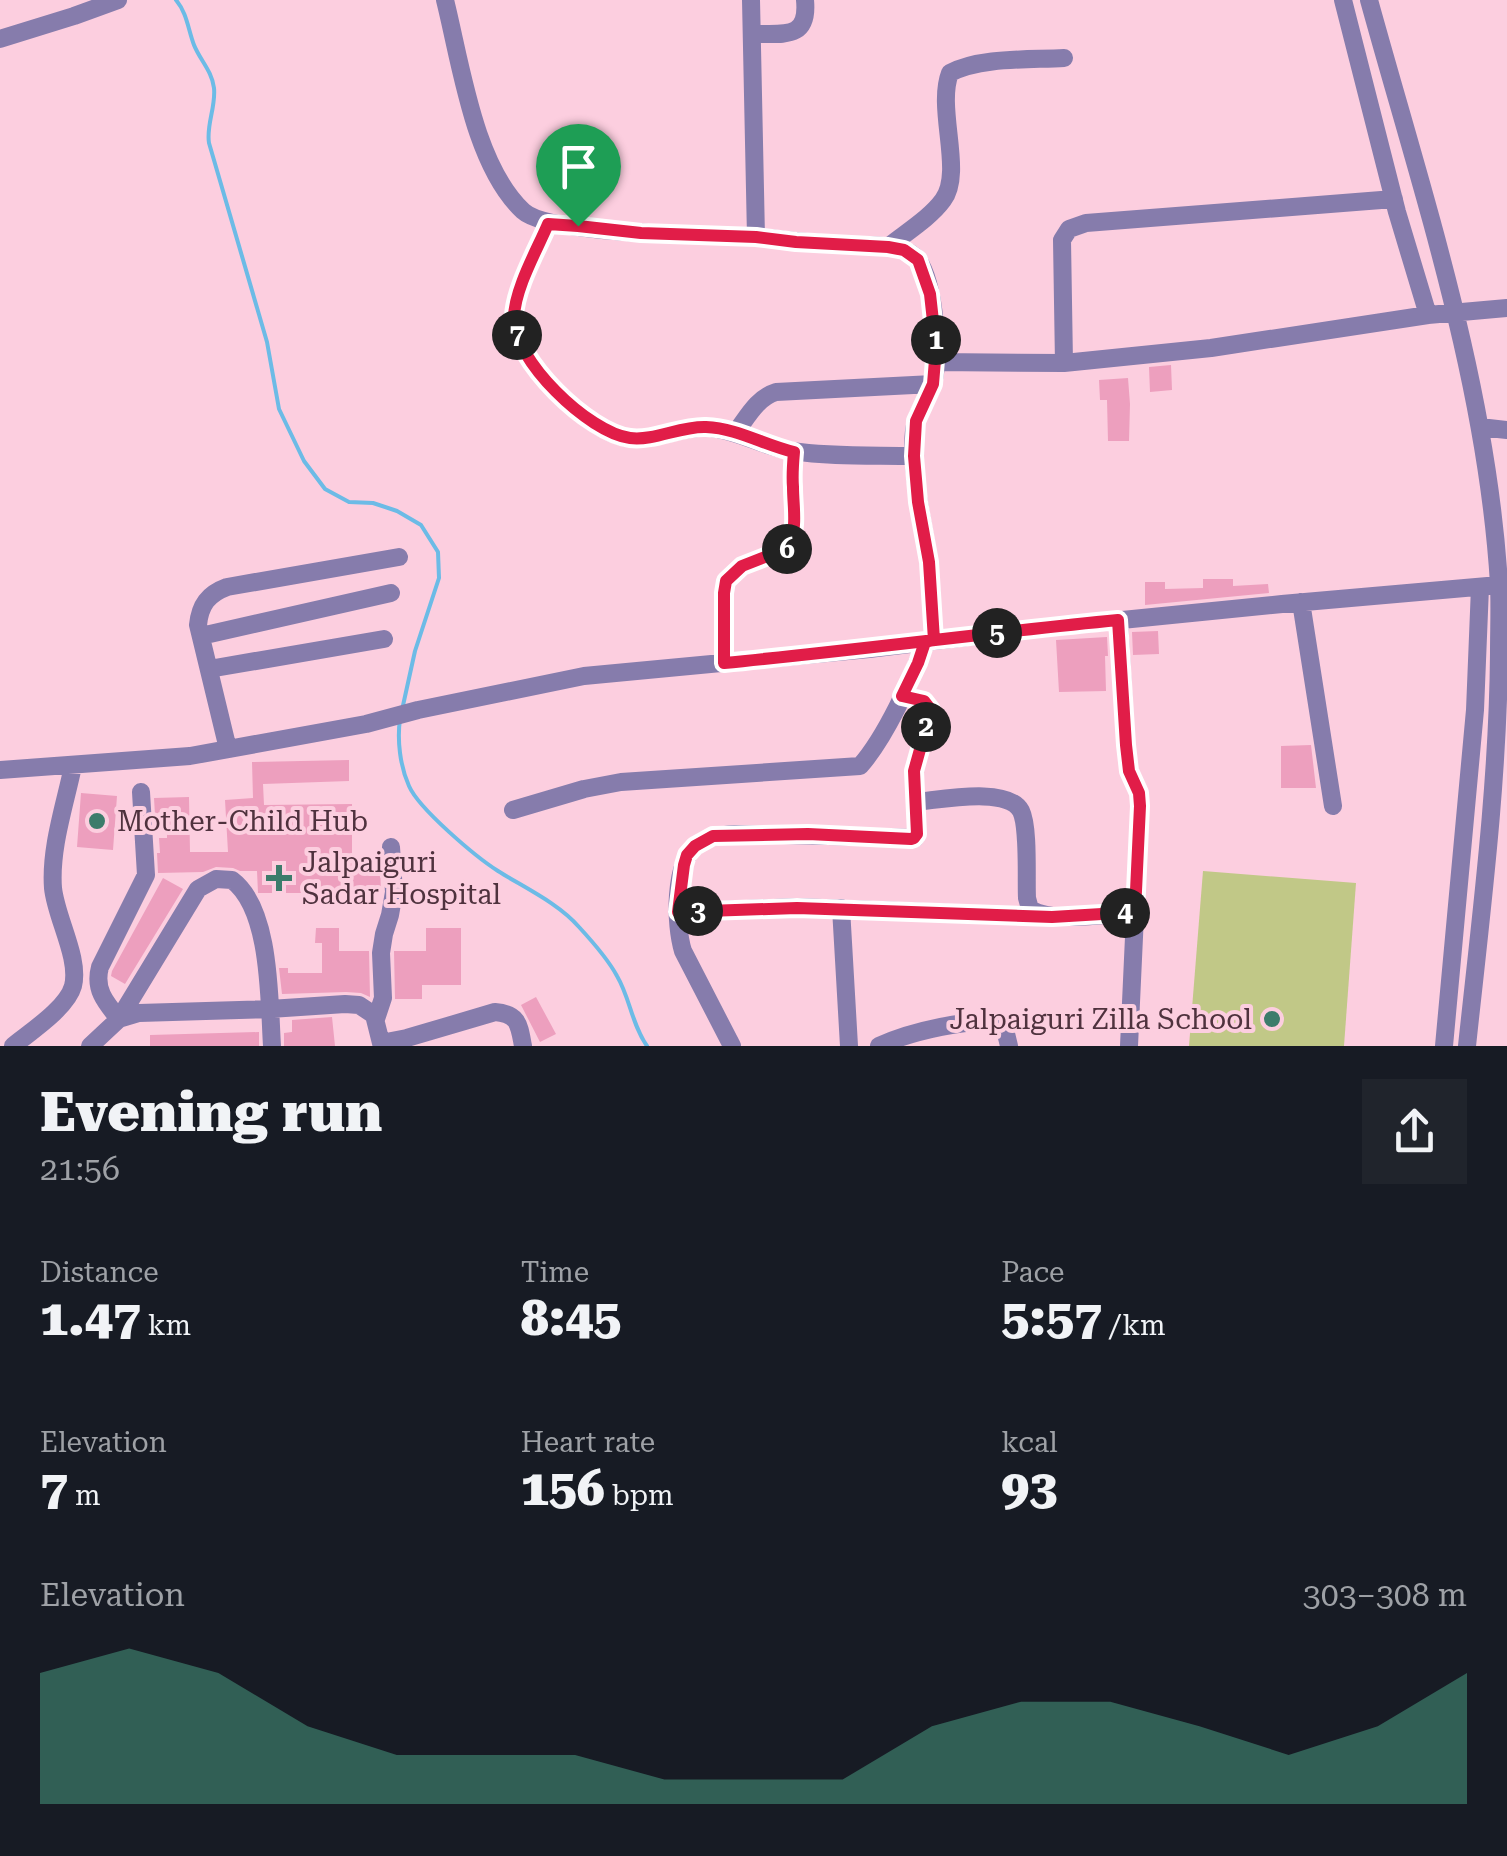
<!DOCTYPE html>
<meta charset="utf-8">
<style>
body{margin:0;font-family:"Roboto Serif",serif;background:#20242c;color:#f1f3f6;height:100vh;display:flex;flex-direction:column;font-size:38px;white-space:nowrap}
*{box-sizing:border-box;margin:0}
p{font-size:32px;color:#9ea1a6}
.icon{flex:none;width:55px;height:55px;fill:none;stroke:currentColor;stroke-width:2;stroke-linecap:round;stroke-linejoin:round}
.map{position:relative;height:1046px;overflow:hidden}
.details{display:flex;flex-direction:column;background:#171b24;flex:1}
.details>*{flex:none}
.pin{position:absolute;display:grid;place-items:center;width:85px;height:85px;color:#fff;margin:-102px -42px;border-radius:50% 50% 50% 0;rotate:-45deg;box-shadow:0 0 10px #0007}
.pin .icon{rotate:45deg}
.km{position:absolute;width:50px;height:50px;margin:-25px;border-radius:50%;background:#222;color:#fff;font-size:28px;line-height:50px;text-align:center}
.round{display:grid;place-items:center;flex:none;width:105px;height:105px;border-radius:0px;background:#20242c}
.summary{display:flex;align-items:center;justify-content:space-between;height:170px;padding:0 40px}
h1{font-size:55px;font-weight:800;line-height:75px}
.figures{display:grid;grid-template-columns:repeat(3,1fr);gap:15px;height:170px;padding:10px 40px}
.figures div{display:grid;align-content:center}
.figures b{font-size:50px;font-weight:800}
.figures small{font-size:28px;font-weight:400}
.figures p{font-size:28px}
.chart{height:280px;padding:20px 40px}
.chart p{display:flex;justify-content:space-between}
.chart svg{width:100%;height:180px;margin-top:10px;fill:#3c7c6b;opacity:.7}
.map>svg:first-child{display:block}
.green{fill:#c1c887}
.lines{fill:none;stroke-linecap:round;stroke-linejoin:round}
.stream{stroke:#6cbbe6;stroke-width:4}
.building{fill:#ed9fbe}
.minor{stroke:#867cac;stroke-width:18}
.route-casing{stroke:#fff;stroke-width:20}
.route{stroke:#e11d48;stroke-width:12}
.poi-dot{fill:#3c7c6b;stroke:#fccedf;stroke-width:4}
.labels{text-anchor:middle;stroke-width:8;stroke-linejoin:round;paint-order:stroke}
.poi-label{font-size:28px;fill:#4f323e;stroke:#fccedf;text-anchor:start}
</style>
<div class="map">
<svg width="1507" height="1046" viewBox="0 0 1507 1046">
<rect width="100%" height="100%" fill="#fccedf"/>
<path class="green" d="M1203 871 1356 883 1344 1046H1189Z"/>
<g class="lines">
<path class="stream" d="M176 0C187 13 188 29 194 45 200 60 212 71 214 88 216 107 206 125 209 143L267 342 279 409 304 461 325 489 349 502 373 503 397 511 421 525 438 552 439 578 415 651 402 710
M400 719C397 740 400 766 409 786 419 809 476 857 498 871 525 888 558 903 579 927 591 940 609 961 617 976 630 998 632 1025 647 1046"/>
</g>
<path class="building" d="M1171 365 1172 390 1150 392 1149 367Z
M1128 378 1130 404 1129 441H1108L1107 400H1100L1099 380Z
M1203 579H1233V586L1268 584 1269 593 1145 605V582H1165V589L1203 588Z
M1158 631 1159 654 1133 655 1132 632Z
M1107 637 1108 656H1105L1106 691 1059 692 1056 640Z
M1311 745 1316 788H1281V746Z
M349 760V781L263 784 264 805 352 804V865L380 864 381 893H258L257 871H240L233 868 216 867 203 872 158 873 157 853H160L159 838H167V815H155L154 798 189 797 190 852H228L225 800 253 798 252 762Z
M81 793 117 796 113 850 77 847Z
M163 878 183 889 125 984 111 976 112 971Z
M316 928H339V951H369L370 997 361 993 346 992 282 994 279 968H288V973H322V943H315Z
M426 928H461V985H422V999H395L394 951H426Z
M536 997 556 1034 540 1042 521 1005Z
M332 1017 335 1046H284V1033L292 1032V1020Z
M259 1032V1046H150V1035Z"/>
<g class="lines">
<path class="minor" d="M445 0C461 64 474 165 523 211 550 236 712 234 755 237 788 240 821 244 854 245 873 246 906 243 918 260 935 284 941 360 932 387 928 399 919 409 916 421 913 432 913 448 914 459 915 495 925 529 929 565 932 590 932 615 934 640
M751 0 756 237
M1343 0 1397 212 1428 315
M1369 0C1422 192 1487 384 1499 584 1500 607 1499 630 1499 653 1498 784 1481 915 1467 1046
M752 34C782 33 809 41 805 0
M0 39 74 16 118 0
M548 224C537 250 515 287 514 316 512 359 588 432 628 438 654 442 683 425 711 428 740 431 763 447 792 451 831 457 874 455 914 456
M888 247C905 233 930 218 943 200 964 172 936 109 950 73 980 57 1029 60 1064 58
M935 362 1064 363 1211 348 1428 315 1507 308
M1064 363 1062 240 1069 229 1086 223 1394 199
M1480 427 1507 430
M736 432C748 416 757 398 776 392L933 384
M1301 602 1333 806
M1119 621 1126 745 1129 771 1139 793 1140 806 1129 1046
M201 636 391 593
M724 663V593L726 581 742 566 789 548C798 527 793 509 793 487 792 475 793 463 794 452
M209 669 384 639
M228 749 198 625C200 605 208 594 227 587L399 557
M0 770 190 756 366 724 418 710 584 676 869 649 1032 629 1282 604 1499 585
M141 792 146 875 100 967C94 989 105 1002 119 1019L198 889 216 879 232 880C271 909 269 1000 272 1046
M915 802C940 800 1008 786 1021 811 1029 827 1026 879 1027 898L1030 909C1055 924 1106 914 1135 912
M513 810 584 789 621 782 860 766C885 738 913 678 925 642
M841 908 849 1046
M677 912 797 907 1052 917
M376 1019 383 998 381 953 384 934 390 915 394 892 391 847
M13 1046C30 1032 67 1008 73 986 80 958 56 918 53 888 50 848 65 805 73 766
M90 1046 119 1019 139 1013 270 1009 345 1004 359 1005 374 1015 381 1043 407 1038 495 1012C519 1014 519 1025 523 1046
M732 1046 683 951C675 925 673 863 697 845 709 836 721 835 735 834L915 838 917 833 914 771 931 710 924 701 902 696
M879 1046C907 1033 975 1015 1004 1025L1009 1046
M1444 1046 1475 710 1480 587"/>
</g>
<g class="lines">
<g class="route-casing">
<path id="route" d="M578 226 641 233 756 237 796 242 888 247 904 250 918 260 930 294 936 348 933 384 916 421 914 456 918 502 929 562 934 640 925 642 918 663 902 696 924 701 931 710 914 771 917 834 914 838 911 839 808 834 713 836 695 846 687 855 684 865 678 912 797 908 1052 917 1135 912 1140 806 1139 793 1129 771 1126 745 1118 620C987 633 856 650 724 663V593L726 581 742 566 788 548C798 527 793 508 793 487 792 475 793 463 794 452 764 445 737 428 706 427 680 426 655 441 630 438 589 433 512 359 514 317 515 288 537 250 548 224L578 226"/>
</g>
<use href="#route" class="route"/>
</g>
<g class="poi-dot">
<circle cx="97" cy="821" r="10"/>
<path d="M274 863h10v10h10v10h-10v10h-10v-10h-10v-10h10z"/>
<circle cx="1272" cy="1019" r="10"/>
</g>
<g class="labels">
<g class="poi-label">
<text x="117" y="831">Mother-Child Hub</text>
<text x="302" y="872">Jalpaiguri<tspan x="302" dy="32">Sadar Hospital</tspan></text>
<text x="1252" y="1029" text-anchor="end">Jalpaiguri Zilla School</text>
</g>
</g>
</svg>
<div class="pin" style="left:578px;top:226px;background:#1e9e55"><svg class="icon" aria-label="arrive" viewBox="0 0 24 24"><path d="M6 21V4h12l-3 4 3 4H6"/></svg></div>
<b class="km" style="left:936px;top:340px">1</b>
<b class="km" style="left:926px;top:727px">2</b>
<b class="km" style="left:698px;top:911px">3</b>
<b class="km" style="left:1125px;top:913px">4</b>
<b class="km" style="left:997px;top:633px">5</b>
<b class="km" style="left:787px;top:549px">6</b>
<b class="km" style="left:517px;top:335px">7</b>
</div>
<section class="details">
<div class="summary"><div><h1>Evening run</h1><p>21:56</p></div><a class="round"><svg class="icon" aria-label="share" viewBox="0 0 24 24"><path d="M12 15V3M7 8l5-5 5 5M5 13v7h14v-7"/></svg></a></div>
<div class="figures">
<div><p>Distance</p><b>1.47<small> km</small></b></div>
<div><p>Time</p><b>8:45</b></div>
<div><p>Pace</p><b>5:57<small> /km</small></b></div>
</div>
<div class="figures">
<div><p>Elevation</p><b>7<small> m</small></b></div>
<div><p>Heart rate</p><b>156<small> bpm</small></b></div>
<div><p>kcal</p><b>93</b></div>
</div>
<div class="chart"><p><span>Elevation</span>303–308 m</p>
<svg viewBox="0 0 160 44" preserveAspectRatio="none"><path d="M0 44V12L10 6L20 12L30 25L40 32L50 32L60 32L70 38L80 38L90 38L100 25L110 19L120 19L130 25L140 32L150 25L160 12V44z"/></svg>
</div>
</section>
